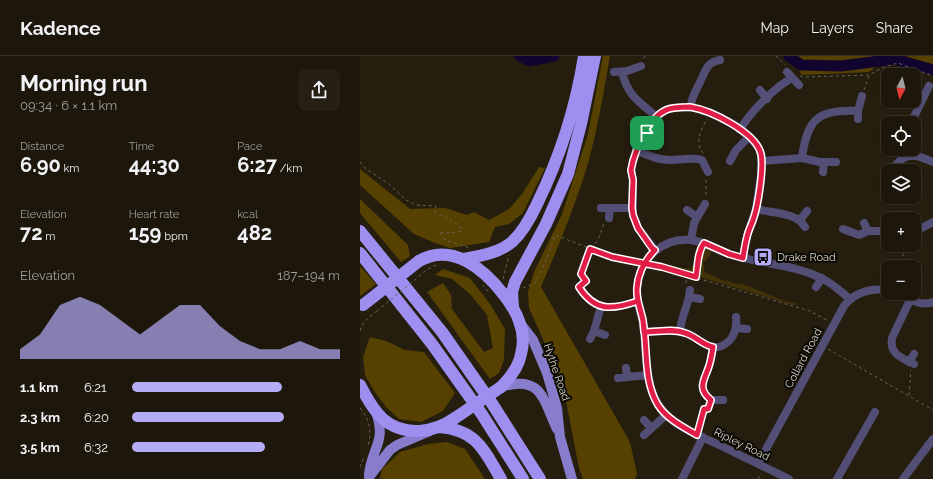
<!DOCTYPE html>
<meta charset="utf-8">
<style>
body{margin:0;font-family:Raleway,sans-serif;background:#251f14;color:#f1f3f6;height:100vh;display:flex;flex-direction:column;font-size:15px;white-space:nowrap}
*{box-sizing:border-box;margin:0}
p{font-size:13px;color:#a09f9d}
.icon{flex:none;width:22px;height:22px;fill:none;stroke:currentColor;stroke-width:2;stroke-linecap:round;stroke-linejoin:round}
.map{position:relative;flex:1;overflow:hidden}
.side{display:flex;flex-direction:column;background:#1c160b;width:360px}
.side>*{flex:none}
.needle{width:26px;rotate:187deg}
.controls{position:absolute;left:521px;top:12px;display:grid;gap:8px}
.controls a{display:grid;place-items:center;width:40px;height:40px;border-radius:8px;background:#1c160b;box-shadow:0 1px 3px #0004,0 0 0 1px #3a352c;font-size:20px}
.pin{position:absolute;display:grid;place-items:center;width:34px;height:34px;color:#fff;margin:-17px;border-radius:8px;box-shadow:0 2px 6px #0006}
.round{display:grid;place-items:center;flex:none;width:42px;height:42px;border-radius:8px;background:#251f14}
.overview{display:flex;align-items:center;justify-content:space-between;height:68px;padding:0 20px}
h1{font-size:22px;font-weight:700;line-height:30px}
.metrics{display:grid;grid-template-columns:repeat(3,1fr);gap:6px;height:68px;padding:4px 20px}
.metrics div{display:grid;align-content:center}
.metrics b{font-size:20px;font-weight:700}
.metrics small{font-size:11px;font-weight:400}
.metrics p{font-size:11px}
.chart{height:112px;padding:8px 20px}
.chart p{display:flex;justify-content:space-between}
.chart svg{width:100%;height:72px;margin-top:4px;fill:#b5acf8;opacity:.7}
ul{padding:0 20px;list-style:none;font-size:13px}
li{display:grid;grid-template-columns:64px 48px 1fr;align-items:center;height:30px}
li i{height:10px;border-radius:5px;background:#b5acf8}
header{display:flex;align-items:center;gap:24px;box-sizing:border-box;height:56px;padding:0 20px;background:#1c160b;border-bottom:1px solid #3a352c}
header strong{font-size:19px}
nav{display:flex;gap:22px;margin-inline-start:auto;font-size:14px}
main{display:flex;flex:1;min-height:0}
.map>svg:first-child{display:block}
.green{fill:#423208}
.forest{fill:#574100}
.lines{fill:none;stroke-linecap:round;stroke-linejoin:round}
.river{stroke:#11042f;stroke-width:11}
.path{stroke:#686255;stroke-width:1;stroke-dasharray:3 3;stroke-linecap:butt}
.minor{stroke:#534e75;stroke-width:8}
.major{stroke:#887ccd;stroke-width:10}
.highway{stroke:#9d8ef0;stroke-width:12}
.path-bridge{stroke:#686255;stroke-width:1;stroke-dasharray:3 3;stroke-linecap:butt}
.highway-bridge{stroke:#9d8ef0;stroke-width:12}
.route-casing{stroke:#fff;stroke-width:8}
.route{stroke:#e11d48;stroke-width:5}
.labels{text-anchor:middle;stroke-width:4;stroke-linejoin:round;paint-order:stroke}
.poi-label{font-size:11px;fill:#d9d5cc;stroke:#0b0904;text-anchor:start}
.street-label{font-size:11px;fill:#d9d5cc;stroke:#0b0904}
</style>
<header>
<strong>Kadence</strong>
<nav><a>Map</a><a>Layers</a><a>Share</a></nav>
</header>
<main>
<section class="side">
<div class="overview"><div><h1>Morning run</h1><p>09:34 · 6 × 1.1 km</p></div><a class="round"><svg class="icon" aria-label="share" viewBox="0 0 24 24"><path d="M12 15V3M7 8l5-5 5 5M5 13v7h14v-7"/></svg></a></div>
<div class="metrics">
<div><p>Distance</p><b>6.90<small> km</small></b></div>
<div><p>Time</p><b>44:30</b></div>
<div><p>Pace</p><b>6:27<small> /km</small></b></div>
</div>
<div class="metrics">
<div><p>Elevation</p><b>72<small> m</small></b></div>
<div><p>Heart rate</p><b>159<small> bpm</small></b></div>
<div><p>kcal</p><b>482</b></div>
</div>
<div class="chart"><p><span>Elevation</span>187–194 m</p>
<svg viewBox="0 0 160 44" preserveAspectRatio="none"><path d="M0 44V38L10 29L20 11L30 6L40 11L50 20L60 29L70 20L80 11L90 11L100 24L110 33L120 38L130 38L140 33L150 38L160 38V44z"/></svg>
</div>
<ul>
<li><b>1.1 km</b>6:21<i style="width:72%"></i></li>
<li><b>2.3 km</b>6:20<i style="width:73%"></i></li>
<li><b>3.5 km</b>6:32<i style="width:64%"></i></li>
</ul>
</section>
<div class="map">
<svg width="573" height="423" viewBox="0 0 573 423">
<rect width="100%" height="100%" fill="#251e0f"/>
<path class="green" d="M340 190 352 195 347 204 343 207 344 210V216L365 225 366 224 379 229 380 227 425 245 439 248 433 249 340 221 338 219 305 210V209L330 213 333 209H337Z"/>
<path class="forest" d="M243 0H250C243 39 237 79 225 117 213 156 197 193 181 231L270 386 277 418 275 423H223L219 412 205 340 186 290 169 252 168 236 174 216 202 158 228 78Z
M429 0H530L509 16 442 19Z
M535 0H573V19Z
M179 111 185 112 163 157 149 168 135 171 129 186 90 192 75 187 54 178 0 129V113L50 153 85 152 107 159 114 156 129 164 149 153 162 138Z
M0 143 48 189 50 200 41 206 0 157Z
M0 210 16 228 0 240Z
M83 213 110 222 130 248 145 273 144 304 139 317 130 323 67 236 83 227 91 239 92 253 124 296 133 292 127 259 110 238 92 223 75 219Z
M10 281 26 285 45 294 64 296 95 337 83 355 61 366 39 363 26 351 14 335 5 319 3 301Z
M87 386 105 393 125 423H20L22 413 40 396 68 388Z"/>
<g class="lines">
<path class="river" d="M160 0 169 5 194 0
M429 0 441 9 481 10 535 3 573 14"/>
<path class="path" d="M416 0 425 9
M283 2 287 0
M440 20 446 21 509 19 524 11 538 7 573 20
M504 34 509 20
M343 97C334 86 341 73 347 63
M0 106 6 113 29 128 46 144 56 149 76 150 75 156 99 169 102 175 91 177 79 176 85 184 110 192
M346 124V141
M292 209 450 255 468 265
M537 211 544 197
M68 213 76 209
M222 219 221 218 230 193 235 189 240 179 244 166
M336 221 340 194
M143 223 149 199
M326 227 327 219
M122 229 129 236
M163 232 175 227 186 205 195 179 252 201 278 206
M0 275C3 265 9 261 17 255
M468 293 573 354
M549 339 551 314
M0 352C10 364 12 375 8 390
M338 372 342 358
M0 411 4 401
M398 423 401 417"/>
<path class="minor" d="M254 16 267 15 281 10
M262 16C268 40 278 45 296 60
M427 16 439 29
M400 34 407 43
M331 51C331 40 337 34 341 24 346 14 347 6 360 4
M498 63V55L502 40
M551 67 569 30
M380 74C389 57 415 31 432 22
M276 94C287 99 298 104 310 104 322 104 331 101 342 104L348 116
M442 102C447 63 458 53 498 55
M370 105 376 94 389 81
M401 105 442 102 460 106H476
M527 115C534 112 537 107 542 103 552 96 563 102 573 106
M463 116 464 106
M241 152H272
M396 153C412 157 436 156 445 171
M327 154 337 161
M249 162 250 152
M440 164 447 155
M504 167 508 175
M483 173 499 179 508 175H528
M554 176 573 166
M331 184 334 167 345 148
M544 191V189
M295 194 278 172 273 159V124L271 114 273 105 280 84 287 77 296 60 307 53 314 52 331 51 351 57 373 68 391 82 398 91 401 98V119L396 153 387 180 383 202
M226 225 219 231C235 256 252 254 278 245
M456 231 462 222
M537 237C548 242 560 251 573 246
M330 241 340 243
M550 244 532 282C529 298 542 302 554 308
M377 272 387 273
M234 275 245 279
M320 275C321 261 329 248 330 234
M285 276C297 276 310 273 322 276 339 279 351 303 370 284 376 277 377 270 376 261
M230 283 234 275 241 250
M353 291C352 297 351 304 349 310 345 323 336 332 351 344H363
M549 306 554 298
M266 312 267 321
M258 322 288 319
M348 353 351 344
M284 364 291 372
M284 379 306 359
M398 408 484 250C495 236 510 232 528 234
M322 423 343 381
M429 423C404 411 380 399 355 387 339 380 315 370 304 356 284 334 287 302 284 275 283 261 276 248 277 234 278 203 305 178 336 185 350 188 362 197 375 200 404 208 436 209 463 223 473 228 481 236 490 243
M477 423 515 356
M543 423 573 383"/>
<path class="major" d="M160 267 173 284 187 317 197 352 200 381 212 423
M141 331C182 318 183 344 197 373
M9 419C11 392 27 387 16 356
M9 421 30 394 37 389 70 375"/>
<path class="highway" d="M0 175 82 276 133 349 180 423
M0 197 72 288 121 357 163 423
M104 203C120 200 139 197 152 186 163 176 171 161 177 148 200 101 216 51 224 0
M59 205C92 186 124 213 144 239 150 247 156 255 159 265 163 275 164 287 161 298 159 310 150 322 141 331
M153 251 152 236 155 226 186 168 208 118 221 68 235 0
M0 329C6 341 13 354 23 363 44 381 74 377 95 362
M79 371C117 374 124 394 141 423"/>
<path class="path-bridge" d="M17 255 68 213"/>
<path class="highway-bridge" d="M3 249 59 205
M95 362 141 331"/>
</g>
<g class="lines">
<g class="route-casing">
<path id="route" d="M287 77 280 84 273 105 271 114 273 124 272 152 273 159 278 172 292 192 295 194C285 204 278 217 277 232 276 244 281 254 283 265 288 293 283 324 298 349 307 363 323 371 337 379L344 353H348L351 344C336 332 345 323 349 310 351 304 352 297 353 291 342 289 336 280 325 277 313 272 298 276 284 276L283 264 278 245C252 254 235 256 219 231L226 225 221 218 230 193 252 201 302 211 336 221C338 210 337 197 344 187L369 198 383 202C384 195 385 188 387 181 388 175 391 170 393 164 398 151 404 111 401 98 396 76 350 54 330 51 322 51 313 51 306 54 295 59 292 67 287 77"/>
</g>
<use href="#route" class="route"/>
</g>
<defs>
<g id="bus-square" transform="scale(1)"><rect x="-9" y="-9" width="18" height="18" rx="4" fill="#b5acf8" stroke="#0b0904"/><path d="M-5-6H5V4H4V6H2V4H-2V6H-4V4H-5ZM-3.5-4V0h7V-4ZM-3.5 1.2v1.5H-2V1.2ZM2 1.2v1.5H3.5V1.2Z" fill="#111"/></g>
</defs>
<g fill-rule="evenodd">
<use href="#bus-square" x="403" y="201"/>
</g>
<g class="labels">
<g class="poi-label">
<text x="417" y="205">Drake Road</text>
</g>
<g class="street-label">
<text transform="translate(443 302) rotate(-62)" y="4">Collard Road</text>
<text transform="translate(197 316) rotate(71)" y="4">Hythe Road</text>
<text transform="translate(382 388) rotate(26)" y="4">Ripley Road</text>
</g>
</g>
</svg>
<div class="controls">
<a><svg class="needle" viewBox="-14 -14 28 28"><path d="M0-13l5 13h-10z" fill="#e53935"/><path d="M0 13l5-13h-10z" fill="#a09f9d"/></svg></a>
<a><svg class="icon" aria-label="locate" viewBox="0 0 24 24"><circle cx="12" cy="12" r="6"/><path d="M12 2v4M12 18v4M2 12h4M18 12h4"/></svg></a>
<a><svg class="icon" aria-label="layers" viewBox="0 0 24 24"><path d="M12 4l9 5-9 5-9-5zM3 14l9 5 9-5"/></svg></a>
<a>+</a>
<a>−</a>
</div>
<div class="pin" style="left:287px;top:77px;background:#1e9e55"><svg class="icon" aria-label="arrive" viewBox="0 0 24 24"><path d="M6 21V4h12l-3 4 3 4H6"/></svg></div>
</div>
</main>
